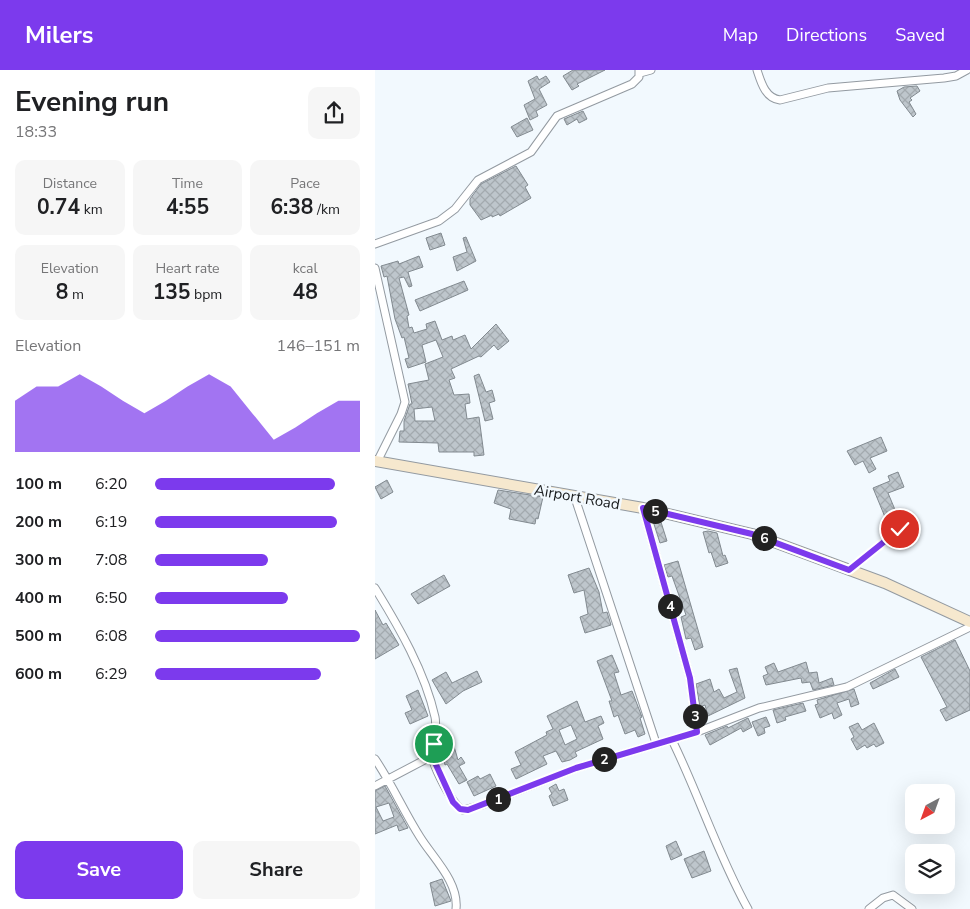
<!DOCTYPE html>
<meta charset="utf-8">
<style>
body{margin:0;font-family:"Nunito Sans",sans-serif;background:#f6f6f6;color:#202124;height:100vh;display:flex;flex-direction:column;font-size:19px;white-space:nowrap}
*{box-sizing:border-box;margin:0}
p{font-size:16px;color:#757577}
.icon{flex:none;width:28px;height:28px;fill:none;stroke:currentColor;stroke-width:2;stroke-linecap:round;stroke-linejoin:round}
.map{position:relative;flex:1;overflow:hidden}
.details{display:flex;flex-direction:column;background:#fff;width:375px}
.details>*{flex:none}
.needle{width:32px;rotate:221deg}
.buttons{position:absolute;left:530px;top:714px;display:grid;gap:10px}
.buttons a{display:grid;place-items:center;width:50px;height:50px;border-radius:10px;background:#fff;box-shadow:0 5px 20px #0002;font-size:25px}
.pin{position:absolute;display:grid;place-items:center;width:42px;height:42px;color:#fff;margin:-21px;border:2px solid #fff;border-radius:50%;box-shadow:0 1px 5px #0007}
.km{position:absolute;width:25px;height:25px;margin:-12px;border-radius:50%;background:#222;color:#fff;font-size:14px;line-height:25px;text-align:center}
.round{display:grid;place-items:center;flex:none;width:52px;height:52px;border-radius:10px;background:#f6f6f6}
.headline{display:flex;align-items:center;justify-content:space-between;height:85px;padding:0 15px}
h1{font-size:28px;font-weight:700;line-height:38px}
.metrics{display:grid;grid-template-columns:repeat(3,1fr);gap:8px;height:85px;padding:5px 15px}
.metrics div{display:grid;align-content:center;border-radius:10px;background:#f6f6f6;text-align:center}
.metrics b{font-size:21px;font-weight:700}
.metrics small{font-size:14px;font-weight:400}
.metrics p{font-size:14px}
.chart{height:140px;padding:10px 15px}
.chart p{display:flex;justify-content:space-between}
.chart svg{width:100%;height:90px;margin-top:5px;fill:#7c3aed;opacity:.7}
.cta{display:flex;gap:10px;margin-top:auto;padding:10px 15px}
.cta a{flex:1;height:58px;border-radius:10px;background:#7c3aed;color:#fff;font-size:20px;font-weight:700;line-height:58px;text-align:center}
.cta a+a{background:#f6f6f6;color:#202124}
ul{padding:0 15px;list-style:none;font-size:16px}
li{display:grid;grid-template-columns:80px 60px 1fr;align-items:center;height:38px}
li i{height:12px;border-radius:6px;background:#7c3aed}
header{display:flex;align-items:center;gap:30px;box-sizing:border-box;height:70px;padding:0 25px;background:#7c3aed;color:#fff}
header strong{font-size:24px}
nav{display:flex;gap:28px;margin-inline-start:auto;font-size:18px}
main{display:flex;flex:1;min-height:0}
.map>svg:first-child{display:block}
.building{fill:url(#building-cross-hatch);stroke:#828a90;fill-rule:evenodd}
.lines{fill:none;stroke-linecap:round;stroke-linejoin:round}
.minor-casing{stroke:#939aa1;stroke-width:9}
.secondary-casing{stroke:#939aa1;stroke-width:12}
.minor{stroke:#fff;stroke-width:7}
.secondary{stroke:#f6e8ce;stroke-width:10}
.route-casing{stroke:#fff;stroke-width:10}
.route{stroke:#7c3aed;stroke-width:6}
.labels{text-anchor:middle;stroke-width:5;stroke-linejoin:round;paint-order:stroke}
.street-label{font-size:15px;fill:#181b1d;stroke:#f2f9fe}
</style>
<header>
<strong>Milers</strong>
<nav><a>Map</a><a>Directions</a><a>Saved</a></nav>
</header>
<main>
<section class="details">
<div class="headline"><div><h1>Evening run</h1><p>18:33</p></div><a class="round"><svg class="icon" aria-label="share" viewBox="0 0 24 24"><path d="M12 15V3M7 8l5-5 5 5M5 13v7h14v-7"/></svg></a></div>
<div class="metrics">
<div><p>Distance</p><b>0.74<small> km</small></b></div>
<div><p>Time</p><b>4:55</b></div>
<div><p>Pace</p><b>6:38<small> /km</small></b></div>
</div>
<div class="metrics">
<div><p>Elevation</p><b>8<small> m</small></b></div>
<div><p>Heart rate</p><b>135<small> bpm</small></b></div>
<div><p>kcal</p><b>48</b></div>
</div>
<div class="chart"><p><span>Elevation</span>146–151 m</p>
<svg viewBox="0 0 160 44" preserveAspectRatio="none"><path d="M0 44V19L10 12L20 12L30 6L40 12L50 19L60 25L70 19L80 12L90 6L100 12L110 25L120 38L130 32L140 25L150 19L160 19V44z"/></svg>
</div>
<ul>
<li><b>100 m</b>6:20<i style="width:88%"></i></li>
<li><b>200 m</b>6:19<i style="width:89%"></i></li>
<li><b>300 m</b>7:08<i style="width:55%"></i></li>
<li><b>400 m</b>6:50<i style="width:65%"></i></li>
<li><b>500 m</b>6:08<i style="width:100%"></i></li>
<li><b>600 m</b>6:29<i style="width:81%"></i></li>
</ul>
<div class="cta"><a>Save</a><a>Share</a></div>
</section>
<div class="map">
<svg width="595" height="839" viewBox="0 0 595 839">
<defs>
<pattern id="building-cross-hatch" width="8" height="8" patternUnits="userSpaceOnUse" patternTransform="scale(1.25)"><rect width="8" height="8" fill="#bec6cc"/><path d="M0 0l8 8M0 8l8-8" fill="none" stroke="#a3aaaf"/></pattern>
</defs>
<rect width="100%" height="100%" fill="#f2f9fe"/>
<path class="building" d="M198 0H230L202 14 204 16 197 20 188 6Z
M162 6 164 10 171 6 175 12 164 19 172 35 161 41 163 46 155 50 149 35 160 29 153 11Z
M542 16 545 21 535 28 537 30 534 32 541 44 538 47 525 30 522 21 529 17Z
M208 41 212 49 204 53 202 49 192 55 189 49Z
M152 48 158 60 142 67 136 57Z
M141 96 153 115 150 117 156 128 125 146 124 144 117 147V145L106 150 95 135V129L106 114Z
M66 163 70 175 55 180 51 168Z
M91 167 101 191 82 201 78 187 92 182 88 168Z
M44 186 48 197 33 202 37 216 34 217 29 207 24 208 34 245 32 246 34 258 37 257 39 263 52 259 51 254 60 251 67 270 77 266 78 270 90 265 96 279 121 254 134 271 123 280 119 275 106 287 104 286 76 299 80 308 74 310 79 325 94 324 95 333 90 334 92 349 104 347 109 385 99 386V382H64L63 373 24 372 25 361H29V351L35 334H37L33 314 54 310 50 294 68 287 61 270 47 275 51 292 33 298 30 289 34 288 29 267 27 268 20 249 12 206 9 207 6 196 23 191 24 194ZM57 337 60 351H40L39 339Z
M89 211 93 220 45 241 40 230Z
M104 304 111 322 117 320 120 331 114 333 118 349 110 351 99 306Z
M506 367 512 381 495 388 501 399 494 403 488 391 480 395 472 381Z
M523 402 529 417 513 423 521 442 510 447 498 418 515 411 513 406Z
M12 410 18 422 6 429 0 417Z
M123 420 168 427 163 449 161 448 160 454 134 449 136 439 119 433Z
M285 449 292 471 285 473 278 451Z
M333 461 342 463 348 486 350 485 353 493 341 497 336 482 334 483 328 462Z
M303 491 328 577 320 580 316 568 311 569 306 547 311 545 297 506 293 507 289 495Z
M214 498 224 522 228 543 232 542 236 555 210 563 205 547 213 544 209 520 199 523 193 505Z
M69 505 75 516 43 534 36 524Z
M0 540 8 555 11 553 24 575 0 589Z
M580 570 595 601V640L571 651 565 640 572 637 546 587Z
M237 585 244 602 239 603 246 625 257 621 267 647 265 648 270 664 263 667 260 660 250 664 243 645 239 647 234 631H237L222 591Z
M431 592 434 603 442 602 444 613 457 608 459 615 438 620 435 612 427 613 426 608 391 615 388 606 393 604 390 597 399 593 403 602Z
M362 598 370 628 333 646 330 635 325 637 321 614 335 609 339 622 344 619 349 628 362 622 354 600Z
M520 599 524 607 498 619 495 613Z
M102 601 107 612 88 621 71 634 57 610 71 602 77 613Z
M479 619 484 634 476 637 474 629 462 633 467 645 459 649 457 643 445 648 440 635 443 634 442 630Z
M43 620 53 646 35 654 30 643 37 640 31 626Z
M202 631 210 652 226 646 229 653 223 656 228 669 200 682 202 686 195 690 187 692 181 681 168 686 172 694 141 709 136 699 146 695 140 682 172 665 171 662 178 659 172 646ZM196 655 202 669 190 675 184 660Z
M428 633 431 641 410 647 411 650 402 653 398 640Z
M391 647 395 656 389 658 390 663 383 666 377 652Z
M373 648 377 657 368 662 366 658 335 675 330 665 352 656 353 658Z
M483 653 487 660 499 653 509 673 501 677 499 674 492 678 490 675 482 680 476 669 479 667 474 657Z
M75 663 83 690 86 687 90 693 84 696 92 710 84 714 72 694 70 695 64 666Z
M115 704 121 716 99 726 92 712 103 706 105 709Z
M181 714 184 721 189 719 193 730 178 736 174 726 177 724 174 718Z
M10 716 33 758 24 761 22 755 0 764V721ZM14 733 19 747 8 751 1 737Z
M301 771 307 785 296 790 291 776Z
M329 781 336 801 317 808 309 789Z
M67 809 76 831 60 836 55 813Z"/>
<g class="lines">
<g class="minor-casing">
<path id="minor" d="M382 0C386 12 390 28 405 30L453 18 569 8 581 6 592 0
M265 3 276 0
M0 174 64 151 80 139 103 110 156 82 182 46 257 14 264 7V0
M0 198 30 332 26 344 2 392
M200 428 281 673
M268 438 315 608 322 662
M474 500 525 459
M0 518C24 557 50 602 60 647 63 660 55 672 57 685 58 697 78 736 88 740L107 735 201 698 322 662 384 638 472 617 595 557
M297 670C324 725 343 785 373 839
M0 689C17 714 29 742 45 767 58 788 84 812 81 839
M0 716 57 686
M494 839 508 828 518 825 537 839"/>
</g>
<g class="secondary-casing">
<path id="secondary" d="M0 391 268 438 377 464 510 513 595 552"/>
</g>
<use href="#minor" class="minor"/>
<use href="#secondary" class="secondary"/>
</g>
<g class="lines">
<g class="route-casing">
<path id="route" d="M59 674 57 686 78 732 85 739 93 740 201 698 322 662 315 608 268 438 377 464 474 500 525 459"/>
</g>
<use href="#route" class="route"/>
</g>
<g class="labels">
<g class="street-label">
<text transform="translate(202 427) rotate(10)" y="5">Airport Road</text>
</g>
</g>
</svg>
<div class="buttons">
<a><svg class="needle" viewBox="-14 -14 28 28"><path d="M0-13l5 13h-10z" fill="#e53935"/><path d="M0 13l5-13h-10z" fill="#757577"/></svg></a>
<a><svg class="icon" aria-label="layers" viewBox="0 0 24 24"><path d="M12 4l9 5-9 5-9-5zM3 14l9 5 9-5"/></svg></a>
</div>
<div class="pin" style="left:59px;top:674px;background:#1e9e55"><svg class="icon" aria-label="arrive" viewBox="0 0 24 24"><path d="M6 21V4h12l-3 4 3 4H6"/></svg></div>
<div class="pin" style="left:525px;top:459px;background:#d93025"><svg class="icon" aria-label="check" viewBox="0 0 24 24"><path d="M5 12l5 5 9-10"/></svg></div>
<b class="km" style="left:123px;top:729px">1</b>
<b class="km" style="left:229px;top:689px">2</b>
<b class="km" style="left:320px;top:646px">3</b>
<b class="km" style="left:295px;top:536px">4</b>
<b class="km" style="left:280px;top:441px">5</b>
<b class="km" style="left:389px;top:468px">6</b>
</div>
</main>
